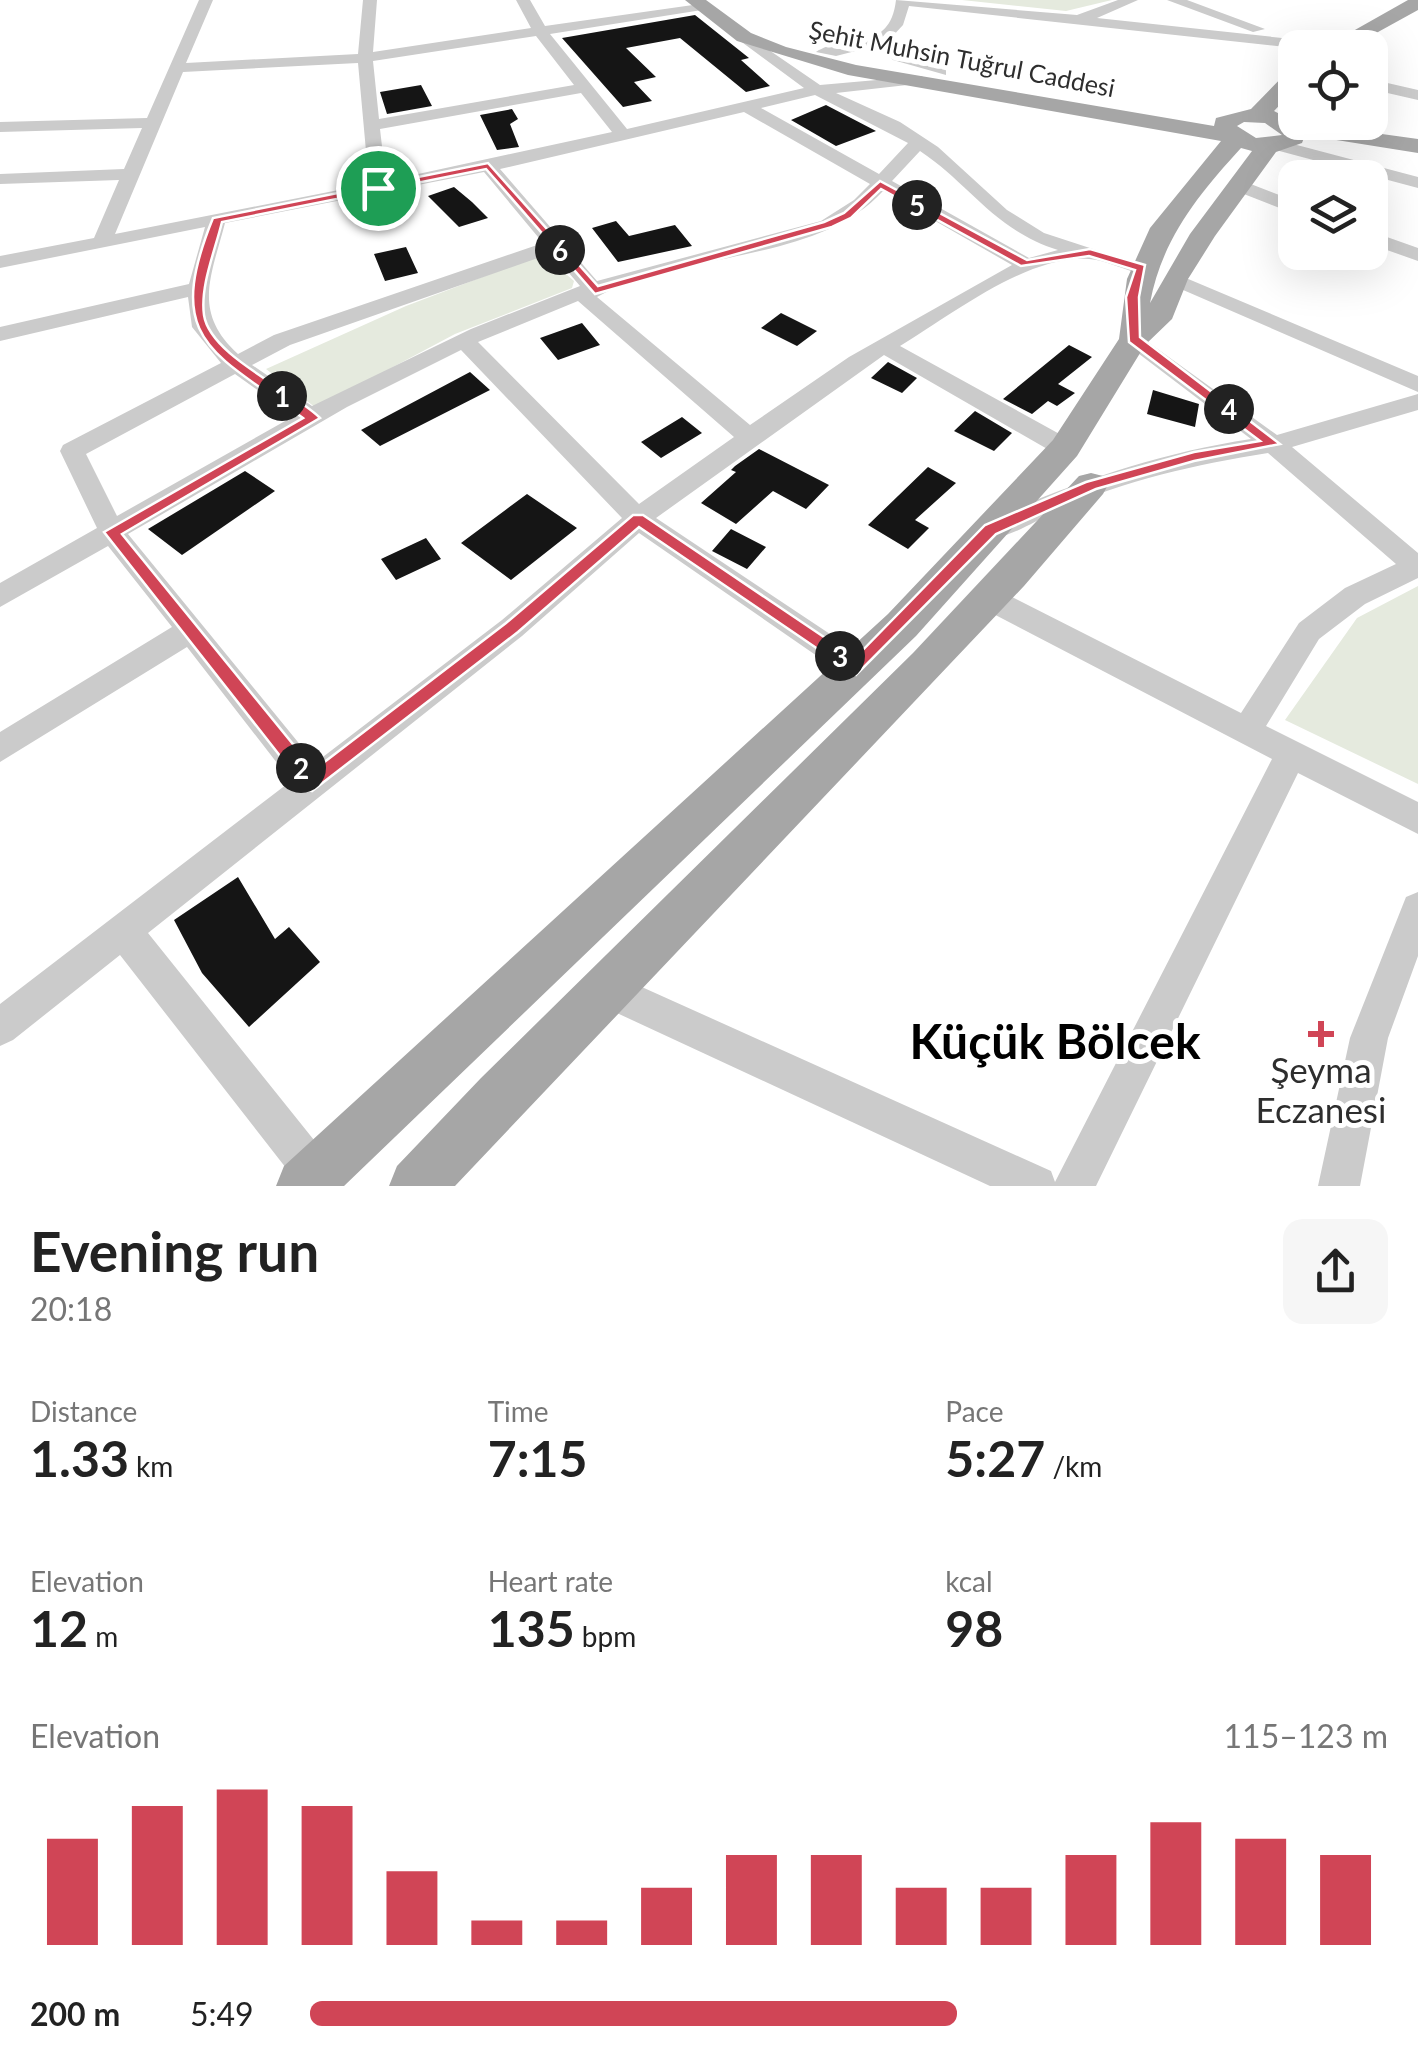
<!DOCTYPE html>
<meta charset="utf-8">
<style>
body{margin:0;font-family:Lato,sans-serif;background:#f6f6f6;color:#222;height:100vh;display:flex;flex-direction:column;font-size:38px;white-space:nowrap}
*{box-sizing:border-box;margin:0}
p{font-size:32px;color:#767676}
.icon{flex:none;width:55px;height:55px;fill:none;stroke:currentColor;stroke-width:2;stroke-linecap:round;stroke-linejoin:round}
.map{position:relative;height:1186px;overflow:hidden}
.drawer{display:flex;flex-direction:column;background:#fff;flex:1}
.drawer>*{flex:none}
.fabs{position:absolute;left:1278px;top:30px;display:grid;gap:20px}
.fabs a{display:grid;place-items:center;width:110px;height:110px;border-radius:20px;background:#fff;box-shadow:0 10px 40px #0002;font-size:50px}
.pin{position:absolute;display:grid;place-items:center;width:85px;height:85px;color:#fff;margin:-42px;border:5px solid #fff;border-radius:50%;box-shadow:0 2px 10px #0007}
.km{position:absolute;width:50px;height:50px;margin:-25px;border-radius:50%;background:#222;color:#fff;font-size:28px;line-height:50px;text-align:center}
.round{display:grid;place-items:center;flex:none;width:105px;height:105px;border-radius:20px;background:#f6f6f6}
.summary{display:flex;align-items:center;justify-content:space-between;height:170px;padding:0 30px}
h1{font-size:55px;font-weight:700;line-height:75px}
.metrics{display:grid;grid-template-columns:repeat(3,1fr);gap:15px;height:170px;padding:10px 30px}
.metrics div{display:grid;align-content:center}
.metrics b{font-size:50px;font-weight:700}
.metrics small{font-size:28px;font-weight:400}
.metrics p{font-size:28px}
.chart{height:280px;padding:20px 30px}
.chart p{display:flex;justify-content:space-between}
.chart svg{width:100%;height:180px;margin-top:10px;stroke:#d04556;stroke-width:6}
ul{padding:0 30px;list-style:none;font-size:32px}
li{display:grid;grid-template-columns:160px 120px 1fr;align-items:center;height:75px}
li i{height:25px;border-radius:12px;background:#d04556}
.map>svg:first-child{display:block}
.green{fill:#e5eade}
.building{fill:#151515}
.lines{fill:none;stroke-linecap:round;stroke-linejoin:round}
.minor{fill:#cbcbcb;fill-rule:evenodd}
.major{fill:#a6a6a6;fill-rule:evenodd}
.route{fill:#d04556;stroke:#fff;stroke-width:2.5;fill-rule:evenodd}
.poi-dot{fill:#d04556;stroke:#fff;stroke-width:4}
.labels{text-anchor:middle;stroke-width:10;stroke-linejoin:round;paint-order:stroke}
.far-street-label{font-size:25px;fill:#2e2e2e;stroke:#fff}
.near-poi-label{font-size:35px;fill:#2e2e2e;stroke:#fff}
.near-district-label{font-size:48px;font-weight:bold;fill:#000;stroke:#fff}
</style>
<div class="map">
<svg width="1418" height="1186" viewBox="0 0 1418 1186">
<rect width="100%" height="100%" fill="#fff"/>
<path class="green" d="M962 0H1112L1066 11Z
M543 254 574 281 572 288 455 334 316 408 266 369 406 306Z
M1418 586V784L1285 720 1357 618Z"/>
<path class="building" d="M695 15 749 58 741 60 770 86 746 92 680 38 626 48 656 77 634 82 652 101 623 107 562 38Z
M421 85 432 106 387 114 380 92Z
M826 105 876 131 836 146 791 120Z
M512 109 518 119 510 124 519 147 497 150 480 115Z
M454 187 472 202 488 218 459 227 428 196Z
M616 221 629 236 675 225 692 246 618 262 592 228Z
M406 247 418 273 385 281 374 254Z
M781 313 817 331 797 346 761 328Z
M582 323 600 345 558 360 540 338Z
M1069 345 1092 357 1058 384 1075 393 1057 406 1048 401 1032 414 1003 399Z
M888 362 917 378 902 393 871 378Z
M470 372 490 390 380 446 361 430Z
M1153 390 1199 404 1195 427 1147 414Z
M975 411 1012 433 994 451 954 431Z
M682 417 702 433 661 458 641 442Z
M759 449 829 485 806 509 773 491 736 524 701 503 736 472 731 470 735 466Z
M928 467 956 483 915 520 929 528 908 549 868 525Z
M245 471 275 491 182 555 148 529Z
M527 494 577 528 511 580 461 543Z
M731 529 766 547 747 569 712 551Z
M426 538 441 559 396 580 381 559Z
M238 877 275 939 289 927 320 962 249 1027 202 973 174 920Z"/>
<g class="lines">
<path class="minor" d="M199 0H213L186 63 358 54 363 0H377L373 52 531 28 516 0H530L545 26 707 3 702 10 550 34 627 129 804 88 739 40V34L744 33 820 85 922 76 924 79 916 84 836 93 900 122 938 147 1007 210 1044 233 1151 268 1141 274C1124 270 1106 260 1089 259 1028 254 950 316 900 346L1074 442 1077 448 1074 454H1056L884 355 656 518 866 658 871 667 866 676 856 679 846 676 639 533 522 636 148 933 330 1160 336 1174 331 1186H300L120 955 13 1040 0 1046V1004L291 781 187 647 0 762V732L172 627 108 546 0 607V583L97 528 60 451 63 445 221 363 192 327 188 297 0 341V327L189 284 205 227 0 268V256L94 238 119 180 0 184V174L124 169 142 128 0 132V122L147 118ZM536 36 574 85 379 119 373 61ZM358 63 369 184 115 234 183 72ZM581 93 612 132 386 181 380 129ZM815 95 908 143 879 174 761 108ZM744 112 870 184 854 200 821 221 597 281 500 169ZM920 151C971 185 994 230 1058 250L1029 258 892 181ZM484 172 543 243 274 335 238 354C192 312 211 277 225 223ZM883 191 1012 265 849 357 750 425 597 297C682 250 815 265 883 191ZM552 253 580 286 471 329 312 406 252 365 290 345ZM578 301 734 437 639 504 478 342ZM461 350 622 518 502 620 315 763 128 534 347 407ZM235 374 294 416 117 516 86 454Z
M896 0 1077 15 1118 0H1138L1097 18 1301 40 1308 44 1295 48 909 6 903 25 890 39 903 54 946 69V75L893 60 879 45 836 56 816 52C845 33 890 54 896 0Z
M1167 0H1187L1265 29 1253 32Z
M1370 79 1418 90V100L1370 89Z
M1278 140 1418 177V188L1272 149 1269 145Z
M1231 181H1243L1295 201V214L1231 189Z
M1370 231 1418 248V261L1370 244Z
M1174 273 1418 376V392L1167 283V275Z
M1134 332 1277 435 1418 394V410L1292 447 1418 553V578L1365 604 1319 639 1266 726 1418 802V834L1298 773 1096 1186H990L591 1001 586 988 591 975 604 970 1051 1171 1055 1182 1272 759 982 608 978 600 982 592H1002L1241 713 1299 623 1345 588 1396 564 1268 453C1193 465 1122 481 1052 513 1033 522 1002 543 981 537L977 530 981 523C1071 484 1153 454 1251 439L1126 344 1123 339Z
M1418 892V956L1388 1038 1360 1186H1318L1350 1038 1406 897Z"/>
<path class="major" d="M685 0H706L751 33 786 47 856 65 1214 126 1216 118 1251 109 1287 72 1295 71V89L1274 111 1295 122 1418 139V153L1305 135 1302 143 1276 152 1215 236 1188 279 1172 319 1145 345 1077 456 916 636 344 1186H276L284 1166 888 614 1053 440 1119 339 1127 279 1150 228 1221 141 848 75 737 41ZM1244 122 1265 123 1282 135 1256 138 1237 126ZM1241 148 1252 151 1190 234 1150 303C1162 239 1198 195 1241 148Z
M1408 0H1418V10L1349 48H1323Z
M1091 473 1103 476 1108 485 1103 494 1024 586 455 1186H389L397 1166 481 1078 913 653 1079 476Z"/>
</g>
<path class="route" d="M488 163 598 286 824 222 844 213 880 181 1027 260 1090 249 1145 265 1139 297 1140 337 1280 444 1194 461 1096 489 996 534 856 675 639 527 518 632 312 791 306 789 104 532 303 418C212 351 163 341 213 218ZM486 169 595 294 832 227 851 218 881 189 1021 266 1089 256 1135 270 1126 297 1129 342 1260 441 1194 452 1086 482 985 525 855 658 643 515H633L506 623 314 770 122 534 320 418C292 390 210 356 204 315 200 286 215 251 222 222Z"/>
<path class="poi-dot" d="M1316 1019h10v10h10v10h-10v10h-10v-10h-10v-10h10z"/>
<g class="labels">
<g class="far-street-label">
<text transform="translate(962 59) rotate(11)" y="9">Şehit Muhsin Tuğrul Caddesi</text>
</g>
<g class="near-poi-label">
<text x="1321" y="1083">Şeyma<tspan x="1321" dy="40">Eczanesi</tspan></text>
</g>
<g class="near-district-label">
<text x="1055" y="1059">Küçük Bölcek</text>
</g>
</g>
</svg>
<div class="fabs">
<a><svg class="icon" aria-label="locate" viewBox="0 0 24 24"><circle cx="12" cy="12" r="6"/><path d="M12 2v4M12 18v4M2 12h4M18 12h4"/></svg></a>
<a><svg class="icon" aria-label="layers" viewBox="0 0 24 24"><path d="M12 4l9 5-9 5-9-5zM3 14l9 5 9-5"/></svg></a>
</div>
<div class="pin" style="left:378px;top:188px;background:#1e9e55"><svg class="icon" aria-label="arrive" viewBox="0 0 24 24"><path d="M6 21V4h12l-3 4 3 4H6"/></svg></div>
<b class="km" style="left:282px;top:396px">1</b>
<b class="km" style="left:301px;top:768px">2</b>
<b class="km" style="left:840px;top:656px">3</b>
<b class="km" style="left:1229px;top:409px">4</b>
<b class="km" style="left:917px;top:205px">5</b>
<b class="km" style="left:560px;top:250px">6</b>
</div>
<section class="drawer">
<div class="summary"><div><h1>Evening run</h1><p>20:18</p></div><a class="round"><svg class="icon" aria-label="share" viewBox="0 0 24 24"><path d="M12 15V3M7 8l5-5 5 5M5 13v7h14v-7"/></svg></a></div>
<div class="metrics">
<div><p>Distance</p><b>1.33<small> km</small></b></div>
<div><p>Time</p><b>7:15</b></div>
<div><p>Pace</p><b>5:27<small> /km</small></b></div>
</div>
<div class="metrics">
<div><p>Elevation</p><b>12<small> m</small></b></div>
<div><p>Heart rate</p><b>135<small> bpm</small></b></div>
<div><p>kcal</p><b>98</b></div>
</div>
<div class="chart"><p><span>Elevation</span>115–123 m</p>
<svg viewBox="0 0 160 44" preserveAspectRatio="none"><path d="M5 44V18M15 44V10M25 44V6M35 44V10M45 44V26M55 44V38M65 44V38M75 44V30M85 44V22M95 44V22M105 44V30M115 44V30M125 44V22M135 44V14M145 44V18M155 44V22"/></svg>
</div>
<ul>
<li><b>200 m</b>5:49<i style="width:60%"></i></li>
</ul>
</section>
